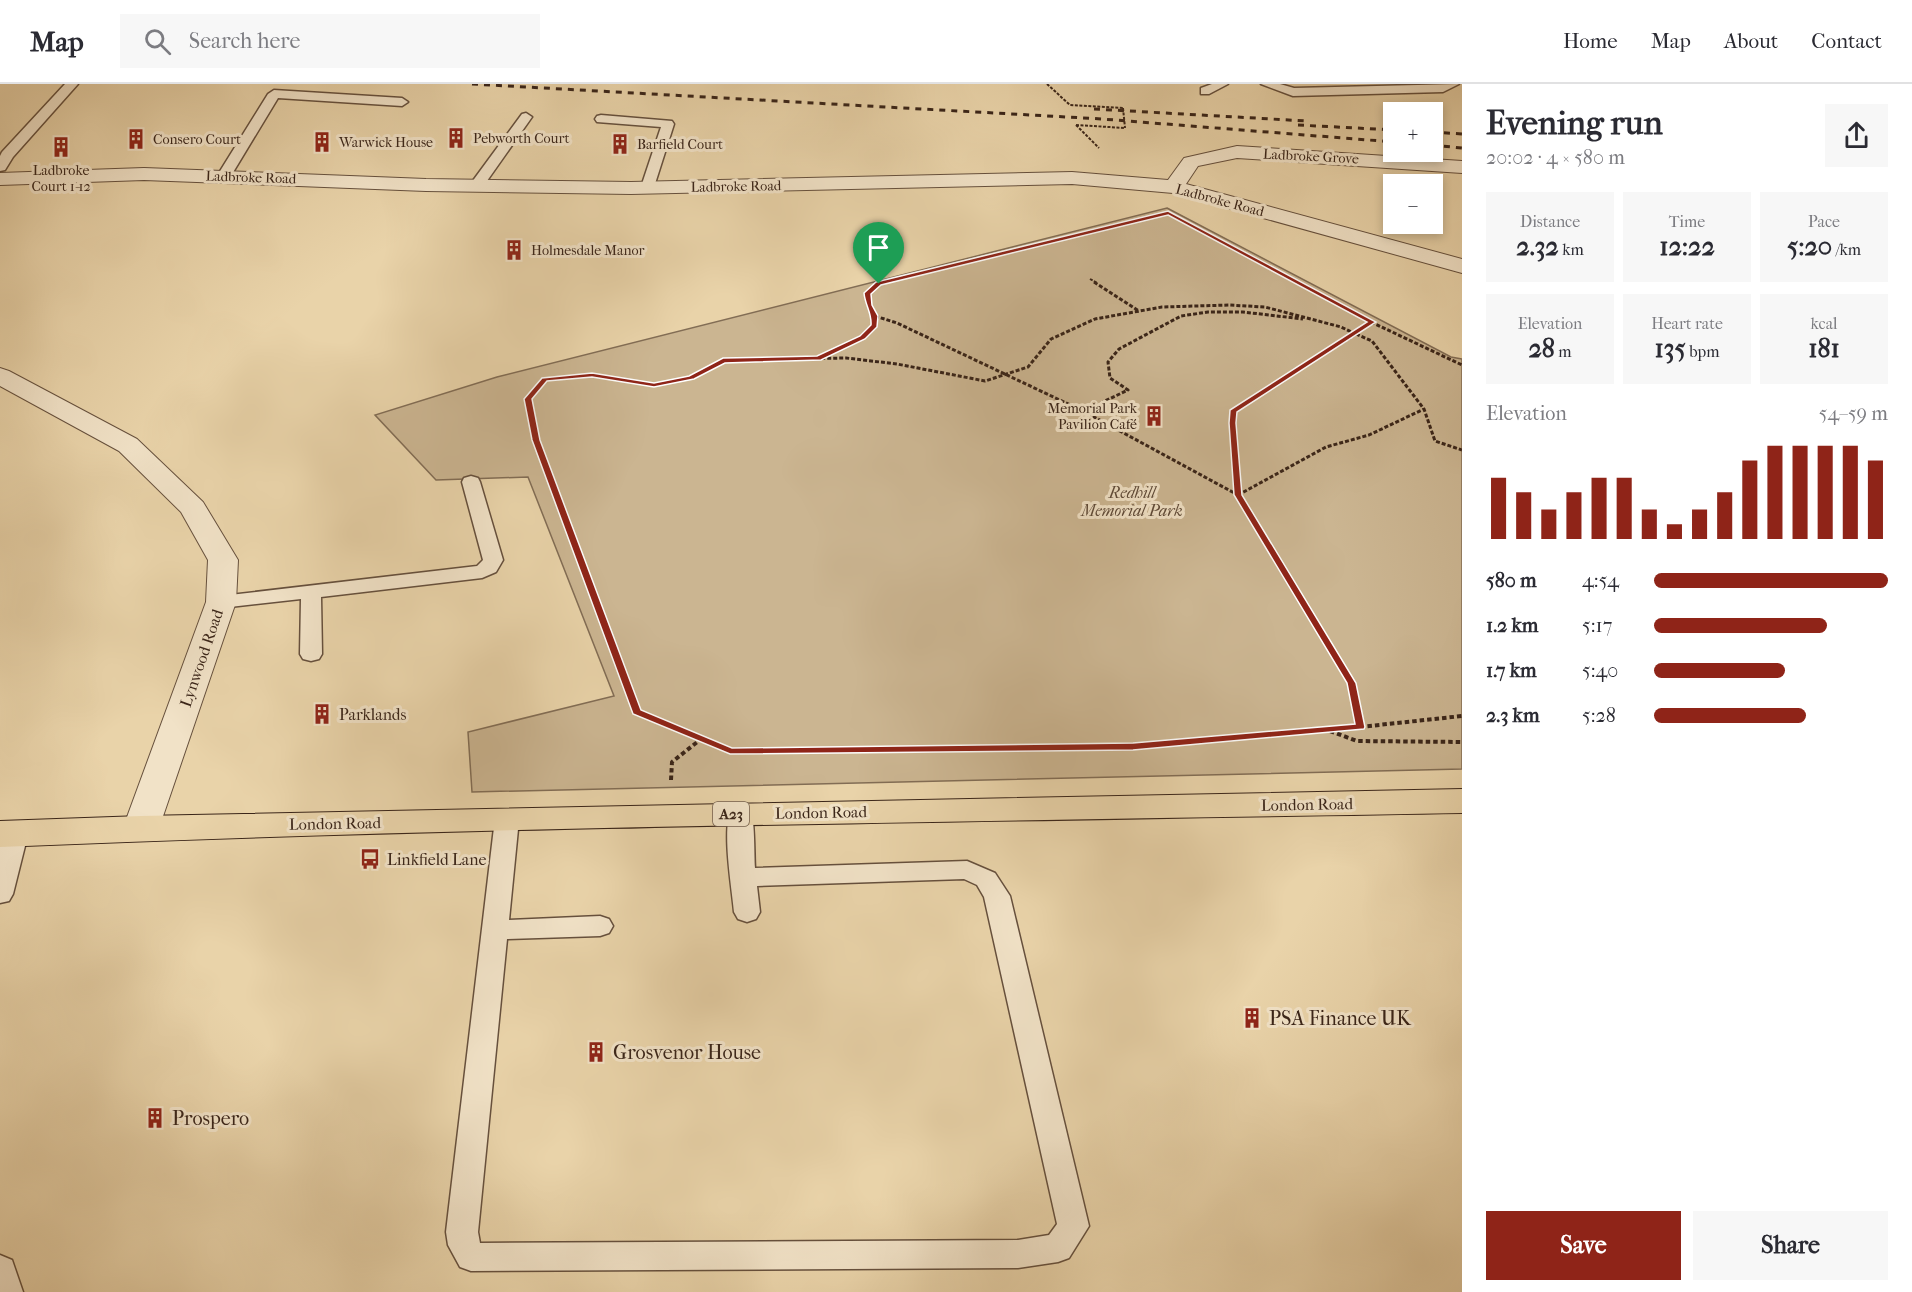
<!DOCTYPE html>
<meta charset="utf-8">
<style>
body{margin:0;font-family:"IM FELL French Canon",serif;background:#f7f7f7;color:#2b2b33;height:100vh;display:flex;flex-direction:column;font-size:22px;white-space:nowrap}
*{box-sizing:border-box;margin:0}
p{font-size:20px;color:#7c7c81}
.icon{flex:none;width:33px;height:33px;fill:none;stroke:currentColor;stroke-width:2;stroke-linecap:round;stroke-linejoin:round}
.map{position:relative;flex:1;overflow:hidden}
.drawer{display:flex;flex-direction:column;background:#fff;width:450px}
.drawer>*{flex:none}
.controls{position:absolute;left:1383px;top:18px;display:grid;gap:12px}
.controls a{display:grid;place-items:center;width:60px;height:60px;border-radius:0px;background:#fff;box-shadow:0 3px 9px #0003;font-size:30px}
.pin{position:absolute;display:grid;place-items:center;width:51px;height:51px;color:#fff;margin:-62px -26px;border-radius:50% 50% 50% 0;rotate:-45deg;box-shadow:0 0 6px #0007}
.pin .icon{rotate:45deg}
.round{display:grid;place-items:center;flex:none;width:63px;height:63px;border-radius:0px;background:#f7f7f7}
.headline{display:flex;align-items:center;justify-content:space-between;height:102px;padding:0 24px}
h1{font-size:33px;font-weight:700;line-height:45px}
.metrics{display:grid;grid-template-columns:repeat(3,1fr);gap:9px;height:102px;padding:6px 24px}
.metrics div{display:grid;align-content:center;border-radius:0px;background:#f7f7f7;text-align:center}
.metrics b{font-size:26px;font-weight:700}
.metrics small{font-size:16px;font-weight:400}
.metrics p{font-size:16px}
.chart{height:168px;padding:12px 24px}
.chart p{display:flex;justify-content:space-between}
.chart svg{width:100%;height:108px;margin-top:6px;stroke:#8f2418;stroke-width:6}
.cta{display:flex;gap:12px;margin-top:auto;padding:12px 24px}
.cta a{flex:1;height:69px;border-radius:0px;background:#8f2418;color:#fff;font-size:24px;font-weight:700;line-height:69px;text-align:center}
.cta a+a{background:#f7f7f7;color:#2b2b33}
ul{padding:0 24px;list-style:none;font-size:20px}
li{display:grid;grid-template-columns:96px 72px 1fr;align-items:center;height:45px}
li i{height:15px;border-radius:8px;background:#8f2418}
header{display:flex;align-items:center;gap:36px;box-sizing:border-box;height:84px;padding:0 30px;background:#fff;border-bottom:2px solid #e1e1e2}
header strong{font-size:28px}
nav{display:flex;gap:33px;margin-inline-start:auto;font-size:21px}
.search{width:420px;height:54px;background:#f7f7f7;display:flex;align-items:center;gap:15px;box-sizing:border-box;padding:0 21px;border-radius:0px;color:#7c7c81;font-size:22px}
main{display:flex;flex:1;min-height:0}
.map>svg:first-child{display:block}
.green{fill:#cbb591;stroke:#826d55;stroke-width:1.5}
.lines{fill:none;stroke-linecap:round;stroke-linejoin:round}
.service-casing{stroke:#66503d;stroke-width:3}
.minor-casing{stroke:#66503d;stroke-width:2}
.primary-casing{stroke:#3a2519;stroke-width:2}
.path-far2{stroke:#3a2519;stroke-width:2;stroke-dasharray:3 1.5;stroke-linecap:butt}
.path-far1{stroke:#3a2519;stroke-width:3;stroke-dasharray:4 2;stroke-linecap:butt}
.path{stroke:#3a2519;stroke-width:4;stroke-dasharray:4.5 3;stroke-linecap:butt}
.service{fill:#f1e2c7;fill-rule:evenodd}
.minor{fill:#f1e2c7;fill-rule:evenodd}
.primary{fill:#e9d3a9;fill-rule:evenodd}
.rail{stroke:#3a2519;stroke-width:3;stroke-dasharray:6 6;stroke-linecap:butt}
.path-bridge{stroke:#3a2519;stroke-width:2;stroke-dasharray:3 1.5;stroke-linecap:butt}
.route{fill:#8f2418;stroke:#fff;stroke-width:1.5;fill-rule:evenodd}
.labels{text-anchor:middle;stroke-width:6;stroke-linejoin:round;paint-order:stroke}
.far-poi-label{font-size:14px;fill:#3a2519;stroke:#f1e2c7;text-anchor:start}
.far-street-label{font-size:14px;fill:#3a2519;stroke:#f1e2c7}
.shield{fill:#f1e2c7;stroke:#715e4d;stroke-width:1.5}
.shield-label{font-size:15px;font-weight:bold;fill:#3a2519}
.park-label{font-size:16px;font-style:italic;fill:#5e4937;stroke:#f1e2c7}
.street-label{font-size:16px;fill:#3a2519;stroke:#f1e2c7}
.poi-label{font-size:16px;fill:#3a2519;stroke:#f1e2c7;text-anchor:start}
.near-poi-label{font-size:20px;fill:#3a2519;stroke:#f1e2c7;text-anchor:start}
</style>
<header>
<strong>Map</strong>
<div class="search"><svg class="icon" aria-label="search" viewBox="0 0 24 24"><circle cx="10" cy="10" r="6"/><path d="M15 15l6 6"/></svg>Search here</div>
<nav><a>Home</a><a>Map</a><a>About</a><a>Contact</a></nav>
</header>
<main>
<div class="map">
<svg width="1462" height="1208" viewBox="0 0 1462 1208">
<rect width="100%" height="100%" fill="#e9d3a9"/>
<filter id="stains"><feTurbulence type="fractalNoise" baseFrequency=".00333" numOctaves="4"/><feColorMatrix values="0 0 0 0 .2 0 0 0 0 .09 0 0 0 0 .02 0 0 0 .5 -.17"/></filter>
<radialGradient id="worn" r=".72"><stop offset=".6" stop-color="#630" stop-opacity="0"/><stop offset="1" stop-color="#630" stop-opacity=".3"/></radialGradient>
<path class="green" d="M1167 124 1451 273 1462 275V685L472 708 468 648 614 612 528 393 436 396 375 331 497 293Z"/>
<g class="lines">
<g class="service-casing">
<path id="service" d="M65 0H78L13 73 5 86 0 87V72L2 68Z
M1212 0H1228L1209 10H1201V4Z
M1261 0H1280L1294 4 1459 0 1443 8 1293 12Z
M274 6 402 14 408 18 402 22 278 14 229 95H219L217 92 268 10Z
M526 29 532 33 482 104H472L470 101 472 98 522 30Z
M601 31 672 37 674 40 653 106H643L641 103 661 43 597 38 595 35 597 32Z
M471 392 478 394 480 398 503 476 496 488 482 494 321 513 322 570 319 575 311 577 303 575 300 570 301 515 221 524 214 522 210 518 214 514 221 512 477 482 483 476 462 398 464 394Z
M741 722 750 724C755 733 754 770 755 784L967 777 995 789 1010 812 1089 1142 1069 1174 1058 1178 1018 1184 471 1187 460 1183 448 1161 446 1148 495 735 498 729 507 727 516 729 519 735 509 836 600 832 609 835 613 842 609 849 600 852 507 855 478 1148 480 1159 1018 1156 1049 1151 1057 1140 984 813 977 801 964 795 757 802 760 828 756 835 747 838 738 835 734 828C732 805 721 742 732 724Z
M15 741 24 744 28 750 13 810 9 817 0 819V760L6 744Z
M0 1171 12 1176 23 1208H0Z"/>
</g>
<g class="minor-casing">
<path id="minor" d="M1237 62 1462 77V89L1237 74 1198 82 1186 100 1462 175V189L1173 109 1072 100 631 110 426 107 144 96 0 101V89L144 84 426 95 631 98 1072 88 1168 96 1184 74Z
M0 284 9 287 137 355 203 418 238 476 236 518 159 744 154 753 141 756 128 753 123 744 206 518 208 476 181 428 119 367 0 302Z"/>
</g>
<g class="primary-casing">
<path id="primary" d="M1462 705V729C975 738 487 742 0 763V737L141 732Z"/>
</g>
<path class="path-far2" d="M1047 0 1070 21 1123 24
M1076 41 1099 64
M1076 41 1125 44
M1198 144 1300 199
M1090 195 1097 199
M882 199 1148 134"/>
<path class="path-far1" d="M1094 198 1139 227
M1298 198 1372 238 1356 250
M875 232 897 239 1083 327 1238 411
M1371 238 1462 281
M1356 250 1372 257 1424 325 1435 357 1462 366
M821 273 862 254 874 241 867 209 879 200 888 198
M1084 327 1128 306 1110 294 1108 278 1119 265 1181 232 1208 228H1243L1303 235
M1238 411 1326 363 1369 351 1424 325
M573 455 536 356 528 315 545 295 592 291 654 301 691 293 723 276 846 274 897 280 985 297 1028 283 1051 255 1095 235 1162 223 1229 221 1265 223 1341 243 1356 250
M1265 455 1238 411 1233 327 1356 250"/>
<path class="path" d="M572 454 637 627 730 667 1133 663 1360 643 1352 599 1264 454
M1360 643 1462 632
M1330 647 1357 657 1462 658
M671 696 672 678 701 655"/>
<use href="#service" class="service"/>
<use href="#minor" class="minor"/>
<use href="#primary" class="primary"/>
<path class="rail" d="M472 0 1102 35 1394 58
M1094 25 1307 37
M1298 41 1394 46
M1432 48 1462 50
M1432 61 1462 64"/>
<path class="path-bridge" d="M1123 24 1125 44"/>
</g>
<path class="route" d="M1168 127 1376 238 1237 328 1236 339 1242 411 1356 599 1365 643 1364 645 1133 666 730 670 633 630 532 356 524 315 542 294 592 289 654 299 689 292 723 274 817 272 860 252 871 241C872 229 865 221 864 209L876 198ZM1168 131 1367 238 1230 326 1229 339 1234 411 1347 599 1355 640 1133 659 732 664 641 626 540 356 532 315 547 297 592 293 654 303 694 295 725 279 821 276 865 255 877 243 878 232 872 221 871 210 881 201Z"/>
<defs>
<g id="building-bare" transform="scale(1.62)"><path d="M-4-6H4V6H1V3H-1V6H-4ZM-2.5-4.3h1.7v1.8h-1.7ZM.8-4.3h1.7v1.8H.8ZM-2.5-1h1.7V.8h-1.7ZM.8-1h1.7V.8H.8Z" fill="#8f2418" stroke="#f1e2c7" stroke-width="2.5" paint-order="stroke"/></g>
<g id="bus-bare" transform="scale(1.62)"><path d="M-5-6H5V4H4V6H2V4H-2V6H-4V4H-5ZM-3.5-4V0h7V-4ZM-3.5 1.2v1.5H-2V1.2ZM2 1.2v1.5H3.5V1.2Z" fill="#8f2418" stroke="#f1e2c7" stroke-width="2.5" paint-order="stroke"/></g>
</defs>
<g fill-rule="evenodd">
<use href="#building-bare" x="456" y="54"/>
<use href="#building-bare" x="136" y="55"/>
<use href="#building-bare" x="322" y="58"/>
<use href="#building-bare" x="620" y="60"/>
<use href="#building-bare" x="61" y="63"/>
<use href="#building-bare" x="514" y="166"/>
<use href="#building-bare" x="1154" y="332"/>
<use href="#building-bare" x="322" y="630"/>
<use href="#bus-bare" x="370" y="775"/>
<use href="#building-bare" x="1252" y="934"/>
<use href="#building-bare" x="596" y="968"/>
<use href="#building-bare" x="155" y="1034"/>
</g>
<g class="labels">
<g class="far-poi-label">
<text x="473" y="59">Pebworth Court</text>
<text x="153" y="60">Consero Court</text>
<text x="339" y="63">Warwick House</text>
<text x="637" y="65">Barfield Court</text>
<text x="61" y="91" text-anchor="middle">Ladbroke<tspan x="61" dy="16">Court 1-12</tspan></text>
<text x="531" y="171">Holmesdale Manor</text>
<text x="1137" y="329" text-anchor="end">Memorial Park<tspan x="1137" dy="16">Pavilion Café</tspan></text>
</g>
<g class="far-street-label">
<text transform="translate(1311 72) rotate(3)" y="5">Ladbroke Grove</text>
<text transform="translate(251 93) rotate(2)" y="5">Ladbroke Road</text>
<text transform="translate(736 102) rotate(-1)" y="5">Ladbroke Road</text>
<text transform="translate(1220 116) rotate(15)" y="5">Ladbroke Road</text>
</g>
<rect class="shield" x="713" y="718" width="36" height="24" rx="4.5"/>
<g class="shield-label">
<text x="731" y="735">A23</text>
</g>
<g class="park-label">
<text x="1132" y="414">Redhill<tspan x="1132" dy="18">Memorial Park</tspan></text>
</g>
<g class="street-label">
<text transform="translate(201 574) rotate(-71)" y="6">Lynwood Road</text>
<text transform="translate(1307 720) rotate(-1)" y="6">London Road</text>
<text transform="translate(821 728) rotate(-1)" y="6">London Road</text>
<text transform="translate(335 739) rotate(-1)" y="6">London Road</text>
</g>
<g class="poi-label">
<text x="339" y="636">Parklands</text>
<text x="387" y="781">Linkfield Lane</text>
</g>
<g class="near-poi-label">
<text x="1269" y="941">PSA Finance UK</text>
<text x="613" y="975">Grosvenor House</text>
<text x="172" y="1041">Prospero</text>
</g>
</g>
<rect width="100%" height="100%" filter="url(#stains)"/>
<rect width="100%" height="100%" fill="url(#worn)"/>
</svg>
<div class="controls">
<a>+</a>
<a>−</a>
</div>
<div class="pin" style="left:879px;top:200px;background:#1e9e55"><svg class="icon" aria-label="arrive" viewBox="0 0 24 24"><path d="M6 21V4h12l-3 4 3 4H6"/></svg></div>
</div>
<section class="drawer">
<div class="headline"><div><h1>Evening run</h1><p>20:02 · 4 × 580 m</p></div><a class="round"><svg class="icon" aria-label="share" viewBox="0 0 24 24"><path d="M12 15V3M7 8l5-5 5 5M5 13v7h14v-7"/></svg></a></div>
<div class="metrics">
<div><p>Distance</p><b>2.32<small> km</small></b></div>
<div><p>Time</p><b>12:22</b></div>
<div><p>Pace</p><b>5:20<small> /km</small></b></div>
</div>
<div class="metrics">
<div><p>Elevation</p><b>28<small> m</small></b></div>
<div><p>Heart rate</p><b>135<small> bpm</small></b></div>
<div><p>kcal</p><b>181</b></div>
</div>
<div class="chart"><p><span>Elevation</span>54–59 m</p>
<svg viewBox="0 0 160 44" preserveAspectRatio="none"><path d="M5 44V19M15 44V25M25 44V32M35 44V25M45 44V19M55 44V19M65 44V32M75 44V38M85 44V32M95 44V25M105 44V12M115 44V6M125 44V6M135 44V6M145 44V6M155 44V12"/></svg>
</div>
<ul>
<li><b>580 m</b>4:54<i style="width:100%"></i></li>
<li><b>1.2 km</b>5:17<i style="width:74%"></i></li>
<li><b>1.7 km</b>5:40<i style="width:56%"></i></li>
<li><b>2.3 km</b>5:28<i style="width:65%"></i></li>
</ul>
<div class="cta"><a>Save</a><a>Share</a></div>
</section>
</main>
